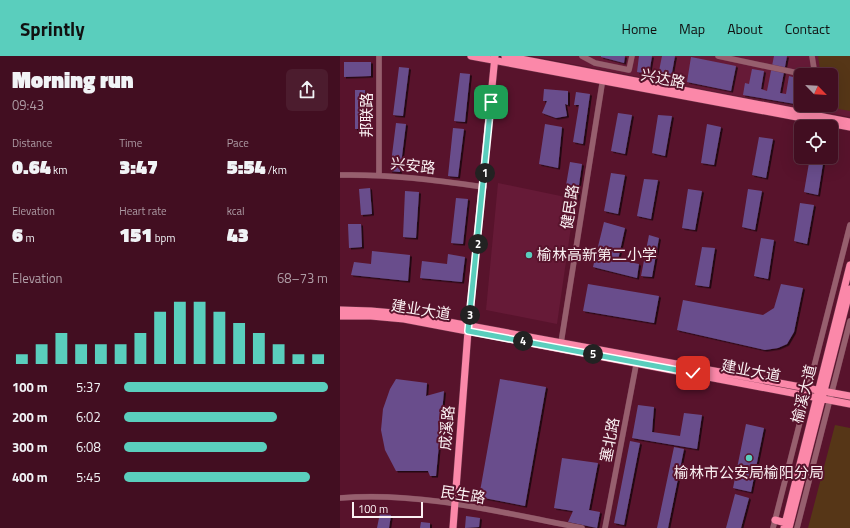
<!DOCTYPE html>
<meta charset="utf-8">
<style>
body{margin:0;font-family:"Titillium Web","Noto Sans SC",sans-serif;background:#4c1c2e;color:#f1f3f6;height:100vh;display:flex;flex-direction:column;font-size:15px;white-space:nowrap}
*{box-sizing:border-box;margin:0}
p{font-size:13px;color:#ae9ca5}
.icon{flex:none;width:22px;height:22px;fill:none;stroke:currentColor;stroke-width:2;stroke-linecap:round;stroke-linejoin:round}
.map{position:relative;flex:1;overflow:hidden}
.drawer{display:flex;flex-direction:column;background:#420e21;width:340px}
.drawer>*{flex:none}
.needle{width:26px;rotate:115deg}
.tools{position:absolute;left:454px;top:12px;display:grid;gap:8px}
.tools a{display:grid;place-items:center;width:44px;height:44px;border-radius:6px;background:#420e21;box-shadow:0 4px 16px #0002,0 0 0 1px #5a2e3f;font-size:20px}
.scale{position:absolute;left:12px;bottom:10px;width:71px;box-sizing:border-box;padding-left:4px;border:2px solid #faf0f2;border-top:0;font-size:11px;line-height:14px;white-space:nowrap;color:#faf0f2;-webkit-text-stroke:3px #58132c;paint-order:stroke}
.pin{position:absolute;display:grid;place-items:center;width:34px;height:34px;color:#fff;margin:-17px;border-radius:8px;box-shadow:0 2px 6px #0006}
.km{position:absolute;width:20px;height:20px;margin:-10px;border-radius:50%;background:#222;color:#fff;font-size:11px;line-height:20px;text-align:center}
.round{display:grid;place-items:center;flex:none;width:42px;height:42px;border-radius:6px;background:#4c1c2e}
.summary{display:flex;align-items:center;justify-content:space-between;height:68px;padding:0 12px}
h1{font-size:22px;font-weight:800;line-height:30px}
.stats{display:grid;grid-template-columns:repeat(3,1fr);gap:6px;height:68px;padding:4px 12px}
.stats div{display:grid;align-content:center}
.stats b{font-size:20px;font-weight:800}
.stats small{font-size:11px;font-weight:400}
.stats p{font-size:11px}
.chart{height:112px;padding:8px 12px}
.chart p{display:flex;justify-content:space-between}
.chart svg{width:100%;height:72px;margin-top:4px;stroke:#5acebd;stroke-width:6}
ul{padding:0 12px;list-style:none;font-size:13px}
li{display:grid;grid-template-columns:64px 48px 1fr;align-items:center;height:30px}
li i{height:10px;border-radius:5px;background:#5acebd}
header{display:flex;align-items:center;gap:24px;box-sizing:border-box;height:56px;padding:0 20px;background:#5acebd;color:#111}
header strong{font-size:19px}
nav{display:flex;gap:22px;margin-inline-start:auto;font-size:14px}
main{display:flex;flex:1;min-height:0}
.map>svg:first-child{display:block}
.built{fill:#661a37;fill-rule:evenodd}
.green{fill:#563617}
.building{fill:#694e8c;filter:url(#shadow)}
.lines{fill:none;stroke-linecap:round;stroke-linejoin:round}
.minor-casing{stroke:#72364c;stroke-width:6}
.major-casing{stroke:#72364c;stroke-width:8}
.minor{stroke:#975f6e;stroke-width:5.5}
.major{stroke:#fb88a9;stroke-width:7}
.route-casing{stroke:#fff;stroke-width:8}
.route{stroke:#5acebd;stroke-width:5}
.poi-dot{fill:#5acebd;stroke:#58132c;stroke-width:1.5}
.labels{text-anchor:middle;stroke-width:4;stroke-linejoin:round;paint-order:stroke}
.street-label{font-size:15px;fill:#faf0f2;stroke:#58132c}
.poi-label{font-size:15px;fill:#faf0f2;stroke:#58132c;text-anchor:start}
</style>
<header>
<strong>Sprintly</strong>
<nav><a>Home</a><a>Map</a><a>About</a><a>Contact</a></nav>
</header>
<main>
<section class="drawer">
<div class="summary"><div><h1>Morning run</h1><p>09:43</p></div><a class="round"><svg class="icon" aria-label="share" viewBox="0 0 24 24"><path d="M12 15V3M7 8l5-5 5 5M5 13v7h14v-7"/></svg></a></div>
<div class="stats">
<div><p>Distance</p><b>0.64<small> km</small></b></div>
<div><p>Time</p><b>3:47</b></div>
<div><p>Pace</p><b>5:54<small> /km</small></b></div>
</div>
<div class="stats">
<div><p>Elevation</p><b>6<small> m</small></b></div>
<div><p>Heart rate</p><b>151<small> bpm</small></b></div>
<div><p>kcal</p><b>43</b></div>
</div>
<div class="chart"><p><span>Elevation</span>68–73 m</p>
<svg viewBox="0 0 160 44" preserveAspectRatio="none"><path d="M5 44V38M15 44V32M25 44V25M35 44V32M45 44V32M55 44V32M65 44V25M75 44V12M85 44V6M95 44V6M105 44V12M115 44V19M125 44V25M135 44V32M145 44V38M155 44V38"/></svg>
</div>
<ul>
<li><b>100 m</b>5:37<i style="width:100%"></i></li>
<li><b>200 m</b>6:02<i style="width:75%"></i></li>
<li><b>300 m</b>6:08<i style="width:70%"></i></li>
<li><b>400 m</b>5:45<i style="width:91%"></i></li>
</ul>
</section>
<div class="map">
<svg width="510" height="472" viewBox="0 0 510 472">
<defs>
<filter id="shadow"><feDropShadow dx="2" dy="1.5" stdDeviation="0" flood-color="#0009"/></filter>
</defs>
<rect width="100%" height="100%" fill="#58132c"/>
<path class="built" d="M191 0H510V61L469 54ZM461 19H491V49H461Z
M158 127 235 143 217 268 146 254Z"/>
<path class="green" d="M478 0H510V55L476 49H491V19H481Z
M495 369 510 372V472H468Z"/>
<path class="building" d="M285 0 284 7 261 1V0Z
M299 0H312L309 18 297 16Z
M322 0H335L331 22 318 20Z
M434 0H447L440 37 446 38 449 20 461 23V49L403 39 405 27 409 28 412 13 424 15 421 33 427 35Z
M351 1 396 10 391 35 347 26Z
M4 6H31V20L4 21Z
M59 11 69 12 63 60 53 59Z
M120 17 130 18 125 66 114 65Z
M204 33 228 35V49L225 48 227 60 216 62 202 57 207 45H203Z
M15 34H25L26 73H15Z
M236 36 250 38 243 88 233 86 239 49H234Z
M278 57 292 59 285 98 271 95Z
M318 59 332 60 325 100 312 97Z
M56 67 66 68 60 116 50 115Z
M205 68 222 71 218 112 199 108Z
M367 68 381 71 374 109 361 107Z
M113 72 124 73 118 121 108 120Z
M419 81 433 83 426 122 412 119Z
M470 101H484L478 139 464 136Z
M230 106 242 108 237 143 224 141Z
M271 117 285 119 278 158 264 155Z
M304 123 318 124 311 163 297 160Z
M30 132 32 158 21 159 19 133Z
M348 133 362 135 355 174 342 172Z
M408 133 422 135 415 174 402 171Z
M65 135 79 136 76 182 63 181Z
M116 142 128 143 123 188 111 187Z
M460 147 474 149 467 188 454 185Z
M264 166 285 172 278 204 299 208 297 222 253 211Z
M8 168H21L22 191 9 192Z
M309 179 319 182 312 221 301 220Z
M421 182 434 184 428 223 414 220Z
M362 191 375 192 369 231 355 229Z
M32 195 70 199 68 225 11 219 14 206 31 208Z
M108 198 125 201 122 226 80 222 82 205 107 208Z
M248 228 319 240 314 267 243 255Z
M441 228 463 232 454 276 447 288 438 292 425 294 337 274 343 244 423 259 434 252Z
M56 323 87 327 86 340 104 335 96 420H90L88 415H56L45 394 41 374 43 353 50 333Z
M160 323 206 331 185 450 139 441Z
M298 349 314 351 312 376 340 380 344 357 362 359 357 393 292 382Z
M406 368 424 372 411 436 393 432Z
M290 385 300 387 284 469 274 467Z
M334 391 344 393 328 472H317Z
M222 402 258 407 249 454 260 456 257 472 228 466 233 455 214 452Z
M395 438 409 442 401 472H386Z
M40 457 51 459 49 472H37Z
M126 460 140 462 139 471 125 472Z
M81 466 90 467V472H80Z"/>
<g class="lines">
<g class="minor-casing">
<path id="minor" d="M242 0 255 7 289 14 292 0
M378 0 467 19
M472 0 475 19
M468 61 470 49
M39 118V0
M0 119C49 118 95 124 144 131
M221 287 263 22
M0 442C80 435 163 457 242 472
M265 472 297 304
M433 472 510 169
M457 472 510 265"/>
</g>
<g class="major-casing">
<path id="major" d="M131 0 510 71
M165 0 510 66
M0 254 31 255 65 258 510 340
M0 260H31L64 263 510 348
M435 464 446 467
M113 472 128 275 155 0
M444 472 510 209
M449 472 510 233"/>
</g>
<use href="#minor" class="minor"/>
<use href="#major" class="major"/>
</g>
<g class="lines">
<g class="route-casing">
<path id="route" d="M151 46 128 275 353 317"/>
</g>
<use href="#route" class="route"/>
</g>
<g class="poi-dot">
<circle cx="189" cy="199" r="4"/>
<circle cx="409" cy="402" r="4"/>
</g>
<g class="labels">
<g class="street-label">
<text transform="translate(323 23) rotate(11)" y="5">兴达路</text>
<text transform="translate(27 59) rotate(-90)" y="5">邦联路</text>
<text transform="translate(73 110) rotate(6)" y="5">兴安路</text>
<text transform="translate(230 151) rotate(-81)" y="5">健民路</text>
<text transform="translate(81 254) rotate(9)" y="5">建业大道</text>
<text transform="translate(411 315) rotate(11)" y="5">建业大道</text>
<text transform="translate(464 338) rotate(-76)" y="5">榆溪大道</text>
<text transform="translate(107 372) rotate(-85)" y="5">成溪路</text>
<text transform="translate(270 384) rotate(-79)" y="5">塞北路</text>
<text transform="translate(123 439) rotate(9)" y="5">民生路</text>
</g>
<g class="poi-label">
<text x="197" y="204">榆林高新第二小学</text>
<text x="409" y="422" text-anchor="middle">榆林市公安局榆阳分局</text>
</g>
</g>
</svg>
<div class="tools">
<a><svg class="needle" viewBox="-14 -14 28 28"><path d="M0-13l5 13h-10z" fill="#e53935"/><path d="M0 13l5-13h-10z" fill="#ae9ca5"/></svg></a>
<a><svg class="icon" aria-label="locate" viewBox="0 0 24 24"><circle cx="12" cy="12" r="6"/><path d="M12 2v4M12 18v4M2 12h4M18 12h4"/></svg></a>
</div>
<div class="scale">100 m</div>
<div class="pin" style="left:151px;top:46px;background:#1e9e55"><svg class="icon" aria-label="arrive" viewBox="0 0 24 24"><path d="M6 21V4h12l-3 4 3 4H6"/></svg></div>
<div class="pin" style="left:353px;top:317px;background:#d93025"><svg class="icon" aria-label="check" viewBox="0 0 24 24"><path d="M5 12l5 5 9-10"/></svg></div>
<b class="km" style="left:145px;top:117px">1</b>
<b class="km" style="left:138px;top:188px">2</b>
<b class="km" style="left:130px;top:259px">3</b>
<b class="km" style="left:183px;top:285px">4</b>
<b class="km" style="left:253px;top:298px">5</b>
</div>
</main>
